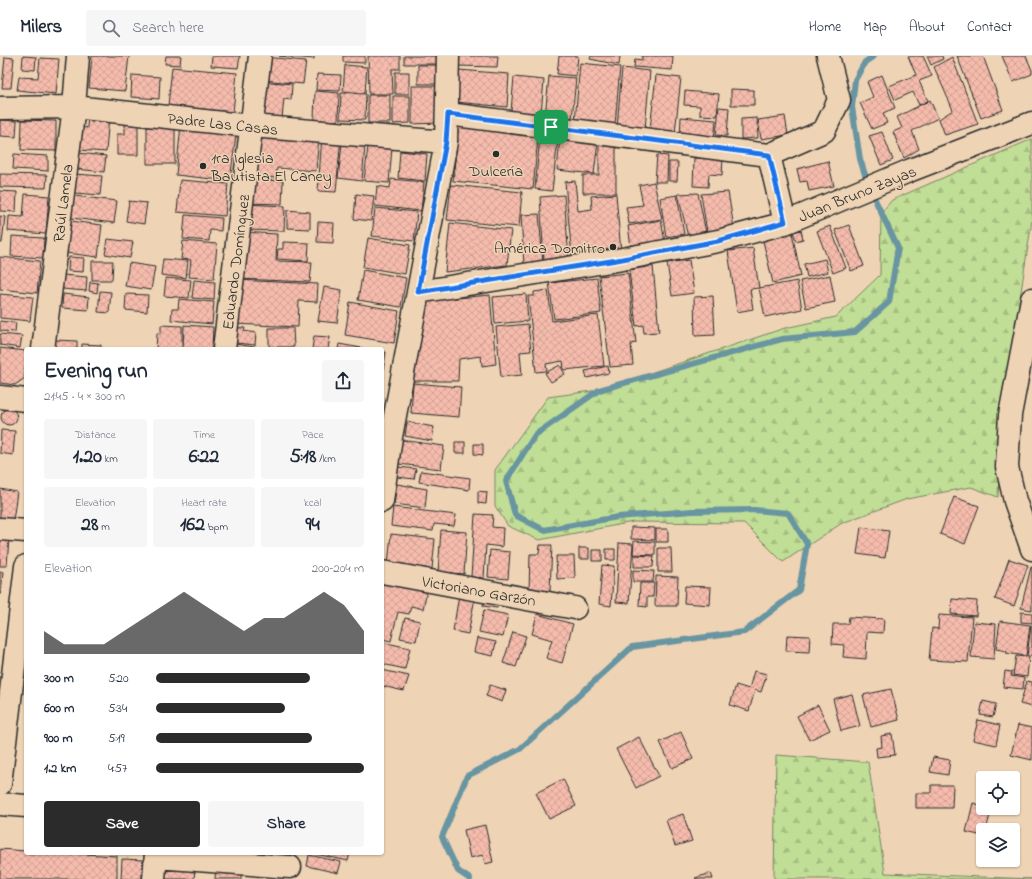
<!DOCTYPE html>
<meta charset="utf-8">
<style>
body{margin:0;font-family:"Indie Flower",sans-serif;background:#f6f6f7;color:#1f2937;height:100vh;display:flex;flex-direction:column;font-size:15px;white-space:nowrap}
*{box-sizing:border-box;margin:0}
p{font-size:13px;color:#747a83}
.icon{flex:none;width:22px;height:22px;fill:none;stroke:currentColor;stroke-width:2;stroke-linecap:round;stroke-linejoin:round}
.map{position:relative;flex:1;overflow:hidden}
.details{position:absolute;left:24px;top:291px;width:360px;height:508px;display:flex;flex-direction:column;background:#fff;border-radius:4px;box-shadow:0 1px 3px #0004}
.details>*{flex:none}
.controls{position:absolute;left:976px;top:715px;display:grid;gap:8px}
.controls a{display:grid;place-items:center;width:44px;height:44px;border-radius:4px;background:#fff;box-shadow:0 1px 3px #0004;font-size:20px}
.pin{position:absolute;display:grid;place-items:center;width:34px;height:34px;color:#fff;margin:-17px;border-radius:8px;box-shadow:0 2px 6px #0006}
.round{display:grid;place-items:center;flex:none;width:42px;height:42px;border-radius:4px;background:#f6f6f7}
.headline{display:flex;align-items:center;justify-content:space-between;height:68px;padding:0 20px}
h1{font-size:22px;font-weight:700;line-height:30px}
.stats{display:grid;grid-template-columns:repeat(3,1fr);gap:6px;height:68px;padding:4px 20px}
.stats div{display:grid;align-content:center;border-radius:4px;background:#f6f6f7;text-align:center}
.stats b{font-size:20px;font-weight:700}
.stats small{font-size:11px;font-weight:400}
.stats p{font-size:11px}
.chart{height:112px;padding:8px 20px}
.chart p{display:flex;justify-content:space-between}
.chart svg{width:100%;height:72px;margin-top:4px;fill:#2b2b2b;opacity:.7}
.primary-button{display:flex;gap:8px;margin-top:auto;padding:8px 20px}
.primary-button a{flex:1;height:46px;border-radius:4px;background:#2b2b2b;color:#fff;font-size:16px;font-weight:700;line-height:46px;text-align:center}
.primary-button a+a{background:#f6f6f7;color:#1f2937}
ul{padding:0 20px;list-style:none;font-size:13px}
li{display:grid;grid-template-columns:64px 48px 1fr;align-items:center;height:30px}
li i{height:10px;border-radius:5px;background:#2b2b2b}
header{display:flex;align-items:center;gap:24px;box-sizing:border-box;height:56px;padding:0 20px;background:#fff;border-bottom:1px solid #e0e1e3}
header strong{font-size:19px}
nav{display:flex;gap:22px;margin-inline-start:auto;font-size:14px}
.search{width:280px;height:36px;background:#f6f6f7;display:flex;align-items:center;gap:10px;box-sizing:border-box;padding:0 14px;border-radius:4px;color:#747a83;font-size:15px}
.map>svg:first-child{display:block}
.forest{fill:url(#forest-firs);stroke:#768460}
.lines{fill:none;stroke-linecap:round;stroke-linejoin:round}
.stream{stroke:#6795a1;stroke-width:6}
.building{fill:url(#building-cross-hatch);stroke:#2b2b2b}
.minor-casing{stroke:#2b2b2b;stroke-width:25}
.minor{stroke:#eed4b5;stroke-width:22}
.route-casing{stroke:#fff;stroke-width:8}
.route{stroke:#1a73e8;stroke-width:5}
.poi-dot{fill:#2b2b2b;stroke:#eed4b5;stroke-width:1.5}
.labels{text-anchor:middle;stroke-width:3;stroke-linejoin:round;paint-order:stroke}
.street-label{font-size:16px;fill:#2b2b2b;stroke:#eed4b5}
.poi-label{font-size:16px;fill:#2b2b2b;stroke:#eed4b5;text-anchor:start}
</style>
<header>
<strong>Milers</strong>
<div class="search"><svg class="icon" aria-label="search" viewBox="0 0 24 24"><circle cx="10" cy="10" r="6"/><path d="M15 15l6 6"/></svg>Search here</div>
<nav><a>Home</a><a>Map</a><a>About</a><a>Contact</a></nav>
</header>
<div class="map">
<svg width="1032" height="823" viewBox="0 0 1032 823">
<defs>
<pattern id="forest-firs" width="22" height="20" patternUnits="userSpaceOnUse"><rect width="22" height="20" fill="#c1de96"/><path d="M5 1l3.5 6h-7zM16 11l3.5 6h-7z" fill="#a6bf81"/></pattern>
<pattern id="building-cross-hatch" width="8" height="8" patternUnits="userSpaceOnUse"><rect width="8" height="8" fill="#f5bbac"/><path d="M0 0l8 8M0 8l8-8" fill="none" stroke="#d2a194"/></pattern>
</defs>
<rect width="100%" height="100%" fill="#eed4b5"/>
<filter id="ink" filterUnits="userSpaceOnUse"><feTurbulence type="fractalNoise" baseFrequency=".025" numOctaves="2"/><feDisplacementMap in="SourceGraphic" scale="8" xChannelSelector="R" yChannelSelector="G"/><feConvolveMatrix kernelMatrix="1 2 1 2 8 2 1 2 1" color-interpolation-filters="sRGB"/></filter>
<g filter="url(#ink)">
<path class="forest" d="M1032 83V164L1002 359 998 441 971 431 907 443 842 467 783 506 744 467 633 466 539 484 508 470 495 450V414L548 341 599 334 785 272 836 261 880 219 881 157 892 144Z
M776 699 868 706 885 817 1032 823H774Z"/>
<g class="lines">
<path class="stream" d="M470 823 458 815 442 781 467 720 520 693 632 591 744 576 799 534 807 488 788 457 754 454 692 455 618 461 544 474 515 459 506 425 535 379 599 334 782 283 855 276 889 246 898 192 869 131 860 103 852 51 855 24 865 6 874 0"/>
</g>
<path class="building" d="M23 0 36 1 35 14 22 13Z
M92 0H129L125 35 89 32Z
M166 0H181L180 9 165 8Z
M212 0H240L238 12 211 10Z
M279 0H314V3Z
M343 0H365V7L343 6Z
M368 0H400V13H392L393 38H369Z
M404 0H438V8H404Z
M459 0H498L497 11 458 10Z
M559 0H578L576 20 557 18Z
M591 0H620L619 9 590 3Z
M642 0H673L672 14 634 11 635 3 642 4Z
M908 0H923L932 20 919 25 928 45 919 49 913 36 895 44 889 30 916 19Z
M927 0H942L943 3 931 9Z
M957 0H983L1003 54 981 62Z
M1002 0H1026L1032 14V18L1013 26Z
M5 1 14 2 11 32H2Z
M265 1 306 5 303 28 263 24Z
M952 1 978 68 945 79 939 63 953 54 934 11Z
M40 2 59 3 56 38 17 34 19 21 38 22Z
M580 7 620 11 615 69 575 66Z
M345 9 367 11 365 37 343 35Z
M418 9H438V28H418Z
M172 11 237 17 233 56 168 50Z
M622 12 650 15 645 73 617 71Z
M459 14 509 18 507 51 456 46Z
M395 16H409V38H395Z
M317 18 341 19 340 35 316 34Z
M132 19 160 21 159 43 131 41Z
M656 19 681 22 675 77 650 74Z
M882 19 895 52 883 57 887 67 872 73 860 47 873 41 867 26Z
M549 20 576 22 572 63 545 61Z
M514 21 544 24 541 58 511 55Z
M260 25 292 28 291 44 284 43 282 62 256 60Z
M412 30H439V67L412 68Z
M731 33 754 34V49H731Z
M315 35 339 37 338 65 314 64Z
M685 35 719 38 717 60 700 59V50L684 49Z
M341 37 366 38 365 64 340 63Z
M368 39H390V67H368Z
M393 40H410V67L393 68Z
M930 44 938 62 912 75 919 93 904 102 893 76 902 72 897 61Z
M719 51 729 52 727 80 716 79Z
M88 58 109 60 106 96 78 94 80 71 87 72Z
M785 60 788 79 761 83 758 64Z
M681 61 716 64 714 84 680 81Z
M757 62 758 82 741 83V63Z
M459 63 539 71 533 133 453 125Z
M0 64 17 65 16 81 0 80Z
M22 64 56 65V95L21 94Z
M125 67H138V99H117V78H125Z
M181 68 237 71 230 125 176 119Z
M147 71H175V108H147Z
M254 74 319 80 316 115 277 112 276 122 250 120Z
M882 76 893 104 881 109 869 80Z
M322 79 341 81 336 136 318 135Z
M540 80 558 82 552 135 535 133Z
M560 82 598 86 594 118 557 114Z
M342 88 365 90 362 125 338 122Z
M599 88H616V137H583V119H599Z
M368 90 392 92 389 127 364 125Z
M400 95 427 98 425 125 398 122Z
M78 97 106 100 104 116 76 113Z
M14 98 48 100V115L13 113Z
M657 99 668 100 667 126H655Z
M694 102 723 103 722 119 709 118 708 131 693 130Z
M828 105 834 130 809 135 807 125 800 126 797 113Z
M669 106H678L677 125H669Z
M0 118 47 119 46 132 0 131Z
M75 118 102 120 100 139 74 137Z
M248 123 283 125 282 148 247 147Z
M391 123 424 126 421 155 375 150 377 130 390 132Z
M180 124 228 128 225 160 177 156Z
M575 125 578 155 592 153 591 140 616 138 621 196 572 201 565 126Z
M654 126 662 163 629 168 626 151 643 149 639 129Z
M451 129 522 136 519 171 447 164Z
M0 135 17 136 16 156 0 155Z
M728 136 734 172 707 176 701 138Z
M698 137 706 177 688 181 678 138Z
M25 138 49 140 46 178 8 175 9 160 23 161Z
M356 138 374 140 371 165 354 163Z
M564 139 569 203 544 205 540 141Z
M677 139 684 178 666 181 660 142Z
M74 140 117 145 114 167 71 162Z
M129 145 147 147 144 168 126 165Z
M246 148 285 150 284 175 244 174Z
M375 152 417 156 414 185 372 180Z
M287 154 310 156V173L287 172Z
M539 158 543 208 524 210 521 159Z
M185 159 222 162 221 175 210 174 209 185 183 183Z
M0 160 5 161 2 187H0Z
M661 164 665 186 631 191 628 170Z
M70 165 102 169 98 201 66 197Z
M318 166 334 167 333 187 317 186Z
M450 167 511 174 507 209 445 216Z
M849 169 864 210 851 215 835 174Z
M830 170 846 212 833 217 817 175Z
M801 174 803 183 796 185 793 176Z
M241 176 277 178 276 205 312 206 310 226 239 223Z
M792 177 801 220 773 227 763 185Z
M12 180 44 182 43 202 11 200Z
M368 182 410 189 405 218 363 211Z
M108 183 133 186 130 202 105 198Z
M183 185 217 188 214 223 189 221 191 204 181 203Z
M283 186 309 187 308 205 277 203 278 193H283Z
M753 192 759 232 750 233 753 253 737 256 728 195Z
M0 201 40 205 37 237 0 233Z
M69 201 84 202 83 216 68 215Z
M163 203 188 205 186 222 161 219Z
M825 203 828 216 807 221 804 208Z
M689 204 694 237 672 240 667 207Z
M92 205H113L112 224H92Z
M129 207 155 211 151 234 125 230Z
M653 210 659 276 644 277 643 269 636 270 629 214Z
M363 214 406 222 401 251 358 244Z
M628 217 636 287 631 288 633 309 610 311 599 220Z
M63 219 87 221 86 235 62 233Z
M830 219 835 246 806 252 800 225Z
M166 222 191 224 189 242 164 240Z
M597 222 601 257 554 263 549 227Z
M194 224 215 226 214 244 192 242Z
M236 224 318 228 317 246 299 245 298 271 234 268Z
M797 225 802 253 765 261 759 232Z
M90 226 98 227 97 237 89 235Z
M324 231 342 234 337 267 318 265Z
M548 234 552 265 598 259 604 310 564 314 563 305 546 308 547 315 536 316 528 240H534V236Z
M100 235 111 236 109 257 98 256Z
M0 238 33 241 30 265 0 262Z
M63 238 89 241 88 254 62 252Z
M126 238 148 239 147 256 125 254Z
M526 238 528 265 495 268 493 241Z
M490 239 496 308 482 310 481 300 459 303 458 325H413L425 245Z
M713 240 715 279 695 280 694 241Z
M179 243 214 246 212 268 171 264 172 253H178Z
M350 246 399 255 394 287 345 279Z
M0 265 16 267 15 276 0 275Z
M528 268 531 295 520 296 522 319 501 321 496 271Z
M161 269 182 270V293H156L157 277H161Z
M184 269 213 271 212 293H183Z
M229 271 245 272 244 275 256 277 255 289 227 286Z
M269 272H293L294 291H269Z
M0 278 22 280 20 292 0 289Z
M314 280 330 281 328 293H312Z
M55 284 77 285V293H55Z
M229 287 260 292V293H228Z
M82 288 101 289V293H82Z
M339 288 367 293H338Z
M0 292 26 295 25 322 15 329 0 327Z
M382 296H386L382 320Z
M560 309 565 318 551 326 545 317Z
M608 310 609 317 587 322 585 315Z
M413 327 461 331 459 361 411 357Z
M1 361a8 8 0 1 1 16 0a8 8 0 1 1-16 0Z
M407 366 434 371 432 385 405 380Z
M1 374 15 375 13 399 0 397Z
M402 384 444 390 441 413 399 408Z
M455 386H465V397H455Z
M474 388H483V399L474 398Z
M398 411 416 413 414 423 397 421Z
M421 415 470 422 469 434 419 426Z
M397 428 427 433 425 452 394 448Z
M0 433 17 436 13 465 0 463Z
M478 435 487 436 486 448 478 447Z
M954 441 979 450 965 488 940 478Z
M393 451 456 459 454 470 434 468 433 475 391 470Z
M475 458 493 459 492 471 503 472 502 491 486 489 484 522 471 521Z
M631 471 655 472V484L631 483Z
M861 471 889 475 885 502 857 498Z
M656 473H668V486H656Z
M441 474 467 476 464 518 438 516Z
M391 478 435 483 432 513 388 508Z
M0 481 9 482 7 510H0Z
M634 485 655 486V499L633 498Z
M619 487 633 488 629 547 616 546Z
M540 489H552L550 535H529L530 498H539Z
M579 492H589V503H579Z
M658 492H671L672 516H658Z
M606 493H615V504H606Z
M490 494 510 496 508 523 488 521Z
M592 494H602V505H592Z
M634 499 654 500 653 511H634Z
M556 500H574L575 522 557 523Z
M1009 503 1028 509 1014 550 995 543Z
M602 509 614 510 611 550 599 548Z
M1031 511H1032V554L1021 552Z
M633 514 654 515 653 526H633Z
M0 515 3 516 1 538H0Z
M656 520 678 521 677 550H655Z
M382 524 427 534 423 553 411 550 409 558 398 556 391 585 382 583Z
M640 527H654L653 541H647V551L639 550Z
M685 530 711 531 710 549 684 547Z
M459 539 475 542 468 578 453 575Z
M485 542 498 545 497 552 483 550Z
M952 543 977 545 976 560 951 558Z
M484 554 508 559 503 581 479 576Z
M1021 556 1032 557V567L1021 566Z
M537 558 573 568 562 607 546 602 552 584 532 578Z
M939 559 972 561 968 606 929 604 932 572 938 573Z
M849 561 884 563 883 577 867 576 866 603 843 601 844 589 832 588 833 568H848Z
M405 562 420 565 416 585 400 582Z
M1000 565 1030 569 1026 600 1006 597 1007 595 996 593Z
M974 566 996 568 994 603 971 601Z
M1031 569H1032V600H1027Z
M513 576 526 580 516 611 503 607Z
M787 579 810 580 809 596 786 595Z
M477 582 496 586 493 600 474 596Z
M382 586 410 592 405 613 382 608Z
M1016 600 1029 601 1027 621 1013 619Z
M382 614 409 620 404 635 382 630Z
M754 615 767 618 761 636 755 634 749 655 730 649 736 629 749 633Z
M1005 615 1012 616 1011 620 1024 622 1023 633 1003 631Z
M1027 625 1032 626V651L1020 648Z
M490 629 506 634 502 646 486 640Z
M891 633 899 664 871 671 863 639Z
M852 638 860 670 841 675 833 643Z
M983 645 996 648 993 661 980 659Z
M818 649 830 674 809 684 797 660Z
M978 664 1000 669 996 689 973 684Z
M1018 669 1032 672V704L1011 699Z
M681 676 693 703 672 712 660 686Z
M892 678 895 699 877 701 876 692 882 691 881 680Z
M639 681 659 720 636 732 616 693Z
M933 701 950 704 948 719 930 716Z
M563 723 576 750 549 763 536 737Z
M931 729H953L952 752H916V737H931Z
M973 747 983 750V752H992L986 774H983V780L966 776Z
M683 758 692 785 675 790 666 764Z
M485 769 493 806 485 808 483 799 470 802 464 774Z
M0 793 26 795V797H67L117 800V823H0Z
M311 797H350L348 805Z
M309 799 341 806 338 817 307 810Z
M122 803 143 804 142 823H121Z
M216 811 241 812V823H215Z
M166 812 195 814 194 823H165Z
M711 817 713 823H696L695 822Z"/>
<g class="lines">
<g class="minor-casing">
<path id="minor" d="M0 52 74 51 251 70 446 86
M448 58 769 99 824 75 839 44 828 0
M769 99 785 167
M418 236 617 204 718 185 785 167 911 114 1032 67
M1032 243 1010 359 1007 411 1015 445 1032 493
M43 293 74 51 78 0
M224 293 260 0
M0 341 26 344
M382 445 391 381 446 86 448 0
M0 473 26 475
M382 516 575 552
M0 728 26 510
M0 748 26 750
M156 801 290 811
M154 823 156 797"/>
</g>
<use href="#minor" class="minor"/>
</g>
</g>
<g class="lines" filter="url(#ink)">
<g class="route-casing">
<path id="route" d="M448 58 769 99 785 166 718 185 617 204 418 236 446 86Z"/>
</g>
<use href="#route" class="route"/>
</g>
<g class="poi-dot">
<circle cx="496" cy="98" r="4"/>
<circle cx="203" cy="110" r="4"/>
<circle cx="613" cy="191" r="4"/>
</g>
<g class="labels">
<g class="street-label">
<text transform="translate(223 67) rotate(6)" y="6">Padre Las Casas</text>
<text transform="translate(857 137) rotate(-22)" y="6">Juan Bruno Zayas</text>
<text transform="translate(62 147) rotate(-83)" y="6">Raúl Lamela</text>
<text transform="translate(235 206) rotate(-83)" y="6">Eduardo Domínguez</text>
<text transform="translate(479 534) rotate(10)" y="6">Victoriano Garzón</text>
</g>
<g class="poi-label">
<text x="211" y="107">1ra Iglesia<tspan x="211" dy="18">Bautista El Caney</tspan></text>
<text x="496" y="120" text-anchor="middle">Dulcería</text>
<text x="605" y="197" text-anchor="end">América Domitro</text>
</g>
</g>
</svg>
<div class="controls">
<a><svg class="icon" aria-label="locate" viewBox="0 0 24 24"><circle cx="12" cy="12" r="6"/><path d="M12 2v4M12 18v4M2 12h4M18 12h4"/></svg></a>
<a><svg class="icon" aria-label="layers" viewBox="0 0 24 24"><path d="M12 4l9 5-9 5-9-5zM3 14l9 5 9-5"/></svg></a>
</div>
<div class="pin" style="left:551px;top:71px;background:#1e9e55"><svg class="icon" aria-label="arrive" viewBox="0 0 24 24"><path d="M6 21V4h12l-3 4 3 4H6"/></svg></div>
<section class="details">
<div class="headline"><div><h1>Evening run</h1><p>21:45 · 4 × 300 m</p></div><a class="round"><svg class="icon" aria-label="share" viewBox="0 0 24 24"><path d="M12 15V3M7 8l5-5 5 5M5 13v7h14v-7"/></svg></a></div>
<div class="stats">
<div><p>Distance</p><b>1.20<small> km</small></b></div>
<div><p>Time</p><b>6:22</b></div>
<div><p>Pace</p><b>5:18<small> /km</small></b></div>
</div>
<div class="stats">
<div><p>Elevation</p><b>28<small> m</small></b></div>
<div><p>Heart rate</p><b>162<small> bpm</small></b></div>
<div><p>kcal</p><b>94</b></div>
</div>
<div class="chart"><p><span>Elevation</span>200–204 m</p>
<svg viewBox="0 0 160 44" preserveAspectRatio="none"><path d="M0 44V30L10 38L20 38L30 38L40 30L50 22L60 14L70 6L80 14L90 22L100 30L110 22L120 22L130 14L140 6L150 14L160 30V44z"/></svg>
</div>
<ul>
<li><b>300 m</b>5:20<i style="width:74%"></i></li>
<li><b>600 m</b>5:34<i style="width:62%"></i></li>
<li><b>900 m</b>5:19<i style="width:75%"></i></li>
<li><b>1.2 km</b>4:57<i style="width:100%"></i></li>
</ul>
<div class="primary-button"><a>Save</a><a>Share</a></div>
</section>
</div>
